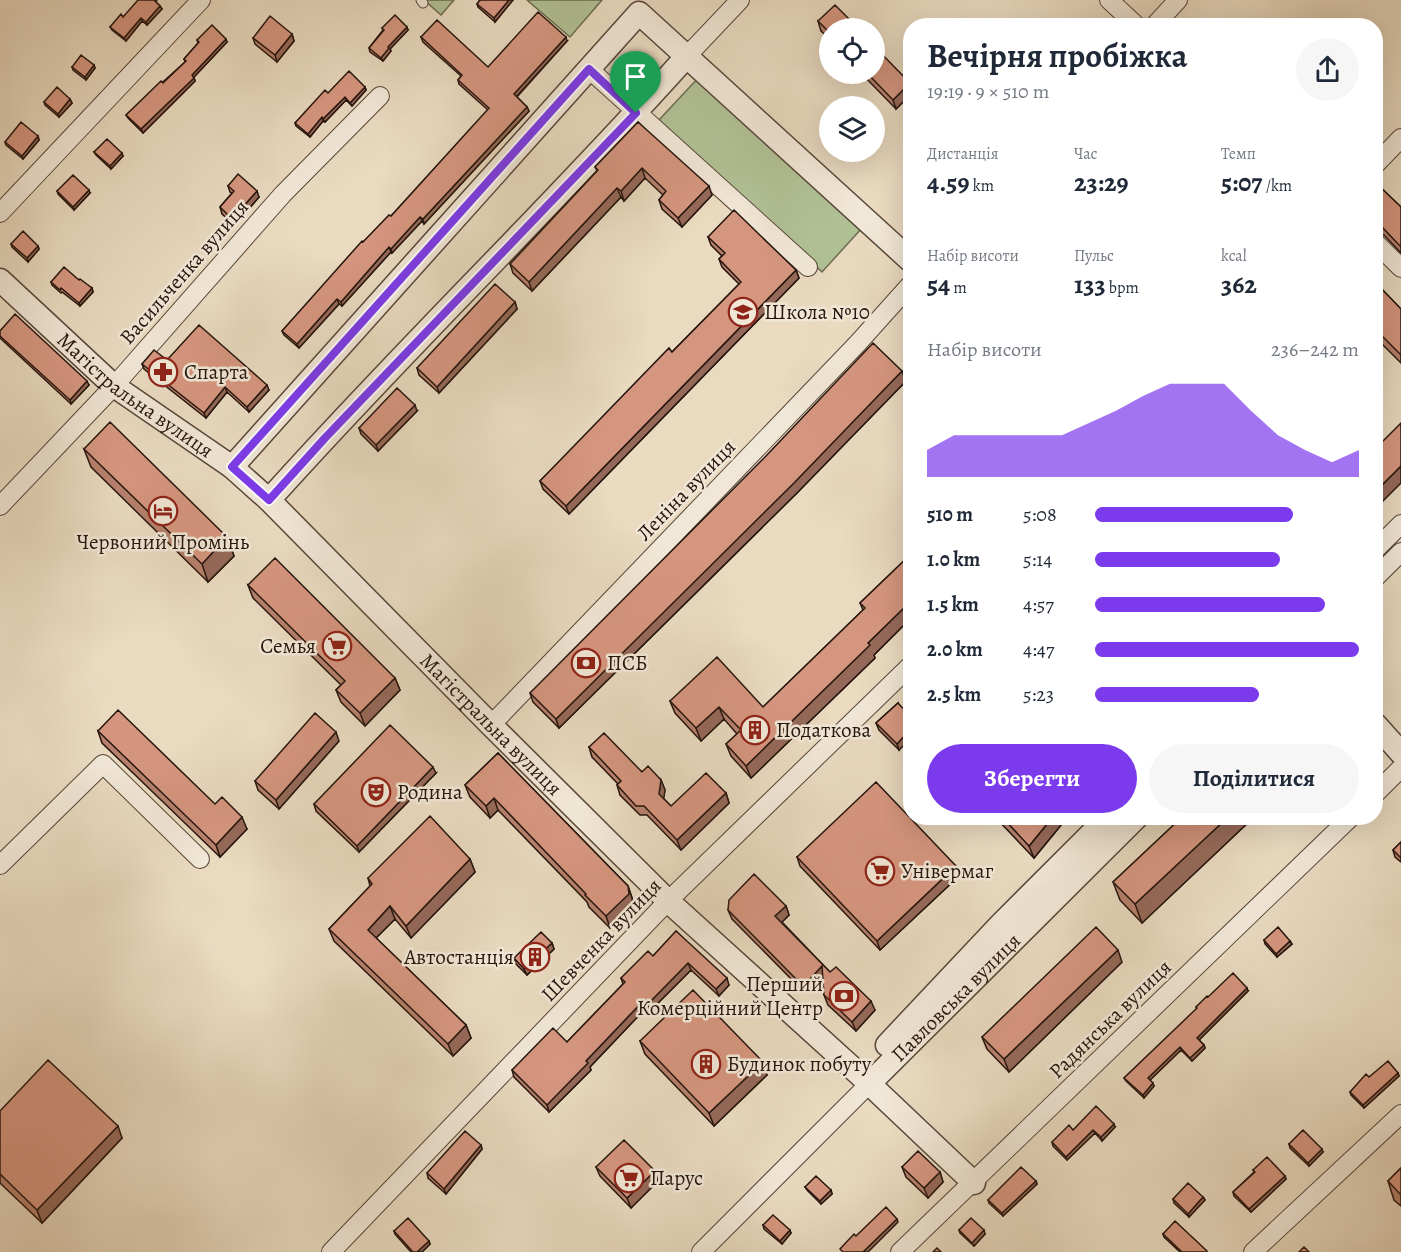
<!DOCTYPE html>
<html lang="uk">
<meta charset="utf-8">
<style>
body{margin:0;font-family:Alegreya,serif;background:#f6f6f7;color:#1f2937;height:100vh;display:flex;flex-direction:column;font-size:22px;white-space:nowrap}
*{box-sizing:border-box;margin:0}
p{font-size:20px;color:#747a83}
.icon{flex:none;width:33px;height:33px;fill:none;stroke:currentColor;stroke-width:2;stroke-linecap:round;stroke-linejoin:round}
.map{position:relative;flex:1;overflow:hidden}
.drawer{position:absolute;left:903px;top:18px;width:480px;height:807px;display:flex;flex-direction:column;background:#fff;border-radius:24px;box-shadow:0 6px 24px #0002}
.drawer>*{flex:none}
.tools{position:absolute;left:819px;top:18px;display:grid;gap:12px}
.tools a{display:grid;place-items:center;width:66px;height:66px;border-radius:50%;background:#fff;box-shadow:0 6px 24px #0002;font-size:30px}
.pin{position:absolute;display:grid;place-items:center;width:51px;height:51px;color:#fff;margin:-62px -26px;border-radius:50% 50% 50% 0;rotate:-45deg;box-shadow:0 0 6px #0007}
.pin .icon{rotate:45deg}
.round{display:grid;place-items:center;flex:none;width:63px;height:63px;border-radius:32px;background:#f6f6f7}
.overview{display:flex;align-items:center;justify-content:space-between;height:102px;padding:0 24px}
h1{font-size:33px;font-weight:700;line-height:45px}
.metrics{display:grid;grid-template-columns:repeat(3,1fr);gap:9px;height:102px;padding:6px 24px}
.metrics div{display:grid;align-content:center}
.metrics b{font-size:26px;font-weight:700}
.metrics small{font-size:16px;font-weight:400}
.metrics p{font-size:16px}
.chart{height:168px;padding:12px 24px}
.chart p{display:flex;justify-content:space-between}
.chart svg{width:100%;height:108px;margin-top:6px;fill:#7c3aed;opacity:.7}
.primary-button{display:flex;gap:12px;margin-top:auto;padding:12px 24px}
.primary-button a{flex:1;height:69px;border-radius:36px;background:#7c3aed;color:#fff;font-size:24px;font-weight:700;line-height:69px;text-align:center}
.primary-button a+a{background:#f6f6f7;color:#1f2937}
ul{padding:0 24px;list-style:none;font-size:20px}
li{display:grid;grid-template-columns:96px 72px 1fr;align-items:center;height:45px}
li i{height:15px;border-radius:8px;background:#7c3aed}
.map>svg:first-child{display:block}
.green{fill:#b1c196;stroke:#6c6b52;stroke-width:1.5}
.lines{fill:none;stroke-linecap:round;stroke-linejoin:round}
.service-casing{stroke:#57463a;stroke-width:11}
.minor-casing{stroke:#57463a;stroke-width:20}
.tertiary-casing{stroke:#57463a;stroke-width:25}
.service{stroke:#f1e7d6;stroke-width:9}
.minor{stroke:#f1e7d6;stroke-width:18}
.tertiary{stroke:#f1e7d6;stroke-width:22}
.wall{fill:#b7816d;stroke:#26150e;stroke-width:1.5}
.shaded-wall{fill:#956959;stroke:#26150e;stroke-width:1.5}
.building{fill:#d5967f;stroke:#26150e;stroke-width:1.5}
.route-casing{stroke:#fff;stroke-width:12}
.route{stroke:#7c3aed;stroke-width:8}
.labels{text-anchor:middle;stroke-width:5;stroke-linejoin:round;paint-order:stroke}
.street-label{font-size:21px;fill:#26150e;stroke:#f1e7d6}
.poi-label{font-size:21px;fill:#26150e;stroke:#f1e7d6;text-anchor:start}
</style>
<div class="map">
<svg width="1401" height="1252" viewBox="0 0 1401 1252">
<rect width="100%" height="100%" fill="#e9dac0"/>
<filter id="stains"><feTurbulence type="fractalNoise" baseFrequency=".00333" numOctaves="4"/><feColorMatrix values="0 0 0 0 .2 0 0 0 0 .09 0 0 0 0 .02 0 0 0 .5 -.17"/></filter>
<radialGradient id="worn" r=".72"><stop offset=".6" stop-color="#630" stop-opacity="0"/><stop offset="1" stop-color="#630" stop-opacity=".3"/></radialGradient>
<path class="green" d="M424 0H454L441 15Z
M527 0H602L570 37Z
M700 76 862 228 822 272 659 120Z"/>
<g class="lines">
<g class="service-casing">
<path id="service" d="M421 0 423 3"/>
</g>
<g class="minor-casing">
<path id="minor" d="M1109 0 1137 26
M1154 26 1178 0
M686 57 740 0
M589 69 808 267
M1376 164 1401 138
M0 213 201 0
M1376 243 1401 268
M0 506 114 386 283 194 380 96
M1376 549 1401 524
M1376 577 1401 552
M491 725 858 343 910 285
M1376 793 1401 768
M0 865 103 764 200 859
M331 1252 668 901 910 666
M701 1252 868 1085
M900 1252 1350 818
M1253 1252 1401 1114"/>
</g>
<g class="tertiary-casing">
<g id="tertiary">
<path id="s1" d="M0 280 114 386 232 467 269 500 491 725 668 901 859 1074 974 1183"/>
<path d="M232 467 639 13 910 260"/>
<path d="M269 500C404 349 551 208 686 57"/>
<path d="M1376 725 1401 753"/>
<path d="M887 1045 1000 925 1107 818"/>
<path id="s2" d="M868 1085 1136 818"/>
</g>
</g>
<use href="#service" class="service"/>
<use href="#minor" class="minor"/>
<use href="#tertiary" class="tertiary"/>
</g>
<path class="wall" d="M157 0 156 2 160 6 162 9 147 25 142 21 126 41 112 30 110 27 123 17Z
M480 0H513L495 22 478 7 477 4Z
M818 21 830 28V39L821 31Z
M382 28 408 30 390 49 391 51 383 61 370 52 369 48 383 30Z
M292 34 294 41 277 62 255 44 253 38Z
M421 37 488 67 567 41 517 97 527 107 529 111 424 224 422 221 392 253 391 252 342 306 339 304 299 348 284 335 282 331 363 242 391 216 488 110 459 84 458 80 461 76 423 42Z
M197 40 227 42 194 77 195 81 143 133 128 118 126 115 185 62 184 59 198 43Z
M94 65 95 68 86 80 73 70 72 67Z
M862 74H874L910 83V95L896 109Z
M365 87 366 90 352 106 346 100 325 122 323 121 310 137 296 126 295 123 328 93Z
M70 99 72 103 59 117 45 105 44 102Z
M638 122 712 195 682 227 662 209 659 200 663 195 645 178 624 201 621 197 532 291 513 273 510 264 597 171 595 167Z
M38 136 39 140 23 159 6 145 5 142Z
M94 152 123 156 111 169 96 155Z
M1376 183 1401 207V253L1384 235 1376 231Z
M228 186 259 197 235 225 222 214 220 207 232 193 230 192Z
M57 191 90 193 74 210 58 194Z
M708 237 796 270 799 278 569 514 543 489 540 481 672 352 739 284 722 267 719 259 722 256 711 245Z
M11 244 38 246 39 249 28 262 12 247Z
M79 280 92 288 93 292 80 306 62 292 61 293 52 285 51 282Z
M1376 283 1401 309V363L1376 338Z
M515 302 517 309 439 393 419 375 417 368Z
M0 331 89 385 71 404 0 338Z
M167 360 269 390 249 412 227 392 206 418 144 369 142 364Z
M906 381 797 493 559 728 533 702 530 693Z
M417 411 378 451 361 434 359 428Z
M84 449 227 537 234 556 208 582 91 467Z
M910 555V619L874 655 875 658 751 778 731 756 726 744 737 734 724 719 701 741 675 713 670 701 763 707 863 610 860 603Z
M248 585 395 678 400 690 365 726 341 702 336 690 341 685 253 598Z
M898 703 899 750 879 730 876 723Z
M98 731 247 829 220 857 102 743Z
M339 741 279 809 258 790 255 781Z
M589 747 661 780 665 790 663 798 671 806 726 793 729 803 681 850 647 815H640L620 795 617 785 618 784 592 757Z
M498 753 628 886 632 898 633 906 610 928 589 907 587 902 498 810 490 818 470 797 465 785Z
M436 773 359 852 316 811 314 804Z
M996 818H1065L1066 819 1034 858Z
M1181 818H1253L1142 923 1120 900 1113 882Z
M1401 842V862L1395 857 1393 850Z
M797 857 959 876 880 950 800 866Z
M470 859 475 872 411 938 395 919 376 938 466 1025 471 1038 453 1056 334 941 329 929 370 886 368 878Z
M786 906 789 915 782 922 830 972 875 1010 856 1031 828 1005 824 995 823 978 811 990 800 988 732 919 728 910Z
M676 931 729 985 719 996 691 970 650 1011 646 1008 590 1067 591 1070 549 1112 514 1077 512 1070 567 1042 623 984 621 978 653 956Z
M1264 940 1290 941 1292 944 1277 957 1265 944Z
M552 943 554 949 527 975 516 964 514 958Z
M1122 962 1009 1072 987 1049 982 1037Z
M1248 991 1199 1040 1204 1045 1205 1048 1192 1061 1181 1050 1150 1080 1154 1086 1144 1098 1126 1081 1124 1078 1197 1009 1196 1007 1208 997Z
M640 1041 763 1062 767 1075 714 1126 645 1054Z
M1398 1073 1399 1076 1364 1108 1351 1095 1350 1092 1369 1077Z
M0 1111 122 1138 42 1223 0 1183Z
M1115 1127 1102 1141 1095 1133 1067 1160 1053 1146 1052 1142 1073 1130Z
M1289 1144 1323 1152 1309 1166 1290 1148Z
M481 1145 482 1149 446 1194 428 1178 427 1173Z
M596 1167 658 1181 631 1208 600 1176Z
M902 1167 940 1172 943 1182 928 1198 906 1177Z
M1401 1168V1206L1394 1200 1388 1181Z
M1253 1170 1285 1176 1286 1179 1251 1212 1234 1196 1233 1192 1254 1172Z
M1036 1181 1037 1184 1003 1216 989 1203 988 1200Z
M805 1187 831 1190 832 1194 821 1204 807 1190Z
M1203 1197 1205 1200 1189 1217 1174 1203 1173 1199Z
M763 1225 791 1233 782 1244 764 1229Z
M959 1230 985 1234 974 1246 960 1233Z
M394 1231 429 1241 430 1244 422 1252H411L395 1234Z
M1163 1234 1207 1252H1180L1164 1237Z"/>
<path class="shaded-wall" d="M509 0H513L495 22 494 18Z
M160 6 162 9 147 25 146 22Z
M141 18 142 21 126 41 124 38Z
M407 27 408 30 390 49 391 51 383 61 381 58 388 47Z
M292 34 294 41 277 62 275 55Z
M566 37 567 41 515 98 514 94Z
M226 39 227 42 193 78 192 75Z
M94 65 95 68 86 80 85 77Z
M194 78 195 81 143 133 141 129Z
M910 83V95L896 109 893 100Z
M365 87 366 90 352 106 350 103Z
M345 97 346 100 325 122 323 119Z
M70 99 72 103 59 117 58 114Z
M527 107 529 111 424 224 423 219Z
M322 117 323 121 310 137 308 134Z
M38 136 39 140 23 159 22 156Z
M122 153 123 156 111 169 110 166Z
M642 168 645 178 624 201 621 191Z
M709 186 712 195 682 227 678 218Z
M617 188 621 197 532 291 529 282Z
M89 190 90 193 74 210 73 207Z
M257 191 259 197 235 225 232 219Z
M420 217 422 221 392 253 391 249Z
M38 246 39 249 28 262 27 258Z
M389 247 391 252 342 306 341 302Z
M796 270 799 278 569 514 566 506Z
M92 288 93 292 80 306 79 303Z
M337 299 339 304 299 348 297 344Z
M515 302 517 309 439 393 437 387Z
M902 371 906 381 797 493 559 728 556 719Z
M87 381 89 385 71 404 70 400Z
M267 385 269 390 249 412 247 407Z
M225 387 227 392 206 418 204 413Z
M415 405 417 411 378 451 376 445Z
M1401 466V483L1376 508V491Z
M227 537 234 556 208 582 202 564Z
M910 602V619L874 655 875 658 751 778 746 766 868 643Z
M395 678 400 690 365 726 360 713Z
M719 707 724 719 701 741 696 728Z
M910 730V739L899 750 897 744Z
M336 732 339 741 279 809 276 800Z
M433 767 436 773 359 852 357 846Z
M661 780 665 790 663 804 659 794Z
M726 793 729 803 681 850 677 840Z
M494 798 498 810 490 818 486 806Z
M242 817 247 829 220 857 216 845Z
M1052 818H1065L1066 819 1034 858 1029 846Z
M1227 818H1253L1142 923 1135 904Z
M470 859 475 872 411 938 406 926Z
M956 866 959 876 880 950 877 941Z
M628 886 632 898 633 906 610 928 606 916Z
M390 906 395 919 372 942 368 930Z
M786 906 789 915 779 925 775 916Z
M1290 941 1292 944 1277 957 1276 954Z
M552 943 554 949 527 975 524 969Z
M1118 950 1122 962 1009 1072 1004 1059Z
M688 963 691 970 650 1011 648 1004Z
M822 966 826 975 811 990 808 981Z
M727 978 729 985 719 996 716 989Z
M1247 988 1248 991 1198 1041 1197 1038Z
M644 1000 646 1008 590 1067 591 1070 549 1112 547 1105 586 1061Z
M871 1001 875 1010 856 1031 852 1022Z
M466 1025 471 1038 453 1056 448 1044Z
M1204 1045 1205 1048 1192 1061 1190 1058Z
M1180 1047 1181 1050 1149 1081 1148 1078Z
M763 1062 767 1075 714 1126 709 1113Z
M1398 1073 1399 1076 1364 1108 1363 1105Z
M1153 1083 1154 1086 1144 1098 1143 1095Z
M1114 1124 1115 1127 1102 1141 1101 1137Z
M118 1126 122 1138 42 1223 37 1210Z
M1093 1130 1095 1133 1067 1160 1066 1157Z
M481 1145 482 1149 446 1194 444 1189Z
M1322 1149 1323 1152 1309 1166 1308 1163Z
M655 1171 658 1181 631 1208 627 1198Z
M940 1172 943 1182 928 1198 924 1188Z
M1285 1176 1286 1179 1251 1212 1249 1209Z
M1036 1181 1037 1184 1003 1216 1002 1213Z
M831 1190 832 1194 821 1204 820 1201Z
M1203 1197 1205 1200 1189 1217 1188 1214Z
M897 1219 898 1222 868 1252H863Z
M790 1230 791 1233 782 1244 780 1241Z
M984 1230 985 1234 974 1246 972 1243Z
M429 1241 430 1244 422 1252H417Z"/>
<path class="building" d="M138 0H154L160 6 146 22 141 18 124 38 110 27 121 14 123 17Z
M480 0H509L494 18 477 4Z
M835 5 858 28H830V33L818 21Z
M538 12 566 37 514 94 527 107 423 219 420 217 391 249 389 247 341 302 337 299 297 344 282 331 362 241 363 242 389 215 391 216 489 108 458 80 462 75 421 37 437 20 488 67Z
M395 15 407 27 388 47 389 48 381 58 369 48 384 30 382 28Z
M270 16 292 34 275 55 253 38Z
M212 25 226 39 192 75 194 78 141 129 126 115 161 81 163 83 186 61 184 59 199 42 197 40Z
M874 46 910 83 893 100 868 74H874Z
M81 55 94 65 85 77 72 67Z
M349 71 365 87 350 103 345 97 323 119 322 117 308 134 295 123 325 90 328 93Z
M57 87 70 99 58 114 44 102Z
M21 122 38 136 22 156 5 142Z
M638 122 709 186 678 218 659 200 666 191 642 168 621 191 617 188 529 282 510 264 598 170 595 167Z
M107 139 122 153 110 166 94 152Z
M238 174 257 191 232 219 220 207 234 191 228 186Z
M73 175 89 190 73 207 57 191Z
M1376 183 1401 207V247L1381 226 1376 224Z
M734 210 796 270 566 506 540 481 669 348 672 352 741 282 719 259 725 253 708 237Z
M23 231 38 246 27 258 11 244Z
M64 267 79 280 80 279 92 288 79 303 61 288 60 290 51 282Z
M1376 283 1401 309V355L1376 330Z
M495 284 515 302 437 387 417 368Z
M15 314 87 381 70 400 0 336V331Z
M199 325 267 385 247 407 225 387 204 413 142 364 154 350 167 360Z
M873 343 902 371 794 483 556 719 530 693 766 456Z
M397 388 415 405 376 445 359 428Z
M110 422 227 537 202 564 84 449Z
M1401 423V466L1376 491V448Z
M910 555V602L868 643 870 645 746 766 726 744 741 730 719 707 696 728 670 701 717 657 763 707 865 608 860 603Z
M275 558 395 678 360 713 336 690 345 681 248 585Z
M898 703 910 716V730L897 744 876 723Z
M118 710 215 804 222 797 242 817 216 845 98 731Z
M315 713 336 732 276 800 255 781Z
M390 725 433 767 357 846 314 804Z
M604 733 642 772 648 766 661 780 659 794 671 806 706 773 726 793 677 840 644 806H636L617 785 621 781 589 747Z
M498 753 628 886 629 894 606 916 585 895 586 894 494 798 486 806 465 785Z
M876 782 956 866 877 941 797 857Z
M430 816 470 859 406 926 390 906 368 930 466 1025 448 1044 329 929 372 884 368 878Z
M1003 818H1052L1029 846Z
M1181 818H1227L1135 904 1113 882Z
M1401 842V858L1393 850Z
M754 874 786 906 775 916 830 972 836 967 871 1001 852 1022 824 995 822 966 808 981 796 979 728 910 729 900Z
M1096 927 1118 950 1004 1059 982 1037Z
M1278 927 1290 941 1276 954 1264 940Z
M676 931 727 978 716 989 688 963 648 1004 644 1000 586 1061 588 1063 547 1105 512 1070 553 1028 567 1042 625 982 621 978 648 951 653 956Z
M541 932 552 943 524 969 514 958Z
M1233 973 1247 988 1197 1038 1204 1045 1190 1058 1180 1047 1148 1078 1153 1083 1143 1095 1124 1078 1197 1008 1196 1007 1207 996 1208 997Z
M693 990 763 1062 709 1113 640 1041Z
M48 1060 118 1126 37 1210 0 1174V1111Z
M1388 1061 1398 1073 1363 1105 1350 1092 1366 1074 1369 1077Z
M1096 1106 1114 1124 1101 1137 1093 1130 1066 1157 1052 1142 1069 1125 1073 1130Z
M1303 1130 1322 1149 1308 1163 1289 1144Z
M465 1131 481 1145 444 1189 427 1173Z
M624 1140 655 1171 627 1198 596 1167Z
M918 1151 940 1172 924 1188 902 1167Z
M1267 1157 1285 1176 1249 1209 1233 1192 1255 1172 1253 1170Z
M1021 1167 1036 1181 1002 1213 988 1200Z
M1401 1168V1195L1388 1181Z
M816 1176 831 1190 820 1201 805 1187Z
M1188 1183 1203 1197 1188 1214 1173 1199Z
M886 1207 897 1219 863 1252H843L840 1249 854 1234 856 1236Z
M773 1215 790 1230 780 1241 763 1225Z
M408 1218 429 1241 417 1252H413L394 1231Z
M971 1218 984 1230 972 1243 959 1230Z
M1175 1221 1207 1251 1206 1252H1182L1163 1234Z
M1304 1247 1309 1252H1299Z
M937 1248 941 1252H933Z"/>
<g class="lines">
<g class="route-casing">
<path id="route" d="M589 69 636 113 325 438 269 500 232 467Z"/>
</g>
<use href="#route" class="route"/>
</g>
<defs>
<g id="school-ring" transform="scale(1.5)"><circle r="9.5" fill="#f1e7d6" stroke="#8f2418" stroke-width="1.5"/><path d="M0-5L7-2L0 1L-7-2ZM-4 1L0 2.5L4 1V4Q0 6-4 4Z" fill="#8f2418"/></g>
<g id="pharmacy-ring" transform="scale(1.5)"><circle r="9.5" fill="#f1e7d6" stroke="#8f2418" stroke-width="1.5"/><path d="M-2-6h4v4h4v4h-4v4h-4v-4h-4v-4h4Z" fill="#8f2418"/></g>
<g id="hotel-ring" transform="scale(1.5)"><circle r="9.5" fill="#f1e7d6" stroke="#8f2418" stroke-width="1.5"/><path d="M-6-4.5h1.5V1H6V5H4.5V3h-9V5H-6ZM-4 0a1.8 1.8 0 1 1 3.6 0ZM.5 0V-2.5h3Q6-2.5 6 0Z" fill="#8f2418"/></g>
<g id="supermarket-ring" transform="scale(1.5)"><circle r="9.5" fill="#f1e7d6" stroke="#8f2418" stroke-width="1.5"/><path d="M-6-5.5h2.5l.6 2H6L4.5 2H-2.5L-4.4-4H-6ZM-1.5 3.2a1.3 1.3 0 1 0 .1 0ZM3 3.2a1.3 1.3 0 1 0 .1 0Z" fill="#8f2418"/></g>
<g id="bank-ring" transform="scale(1.5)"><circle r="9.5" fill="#f1e7d6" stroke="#8f2418" stroke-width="1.5"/><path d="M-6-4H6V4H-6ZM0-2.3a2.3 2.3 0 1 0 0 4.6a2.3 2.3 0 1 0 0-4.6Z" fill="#8f2418"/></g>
<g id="building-ring" transform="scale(1.5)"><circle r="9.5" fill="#f1e7d6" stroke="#8f2418" stroke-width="1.5"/><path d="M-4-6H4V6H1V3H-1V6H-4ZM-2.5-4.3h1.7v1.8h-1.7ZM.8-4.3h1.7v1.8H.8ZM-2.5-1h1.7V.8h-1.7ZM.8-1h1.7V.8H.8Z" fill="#8f2418"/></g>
<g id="theatre-ring" transform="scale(1.5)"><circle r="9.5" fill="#f1e7d6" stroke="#8f2418" stroke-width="1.5"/><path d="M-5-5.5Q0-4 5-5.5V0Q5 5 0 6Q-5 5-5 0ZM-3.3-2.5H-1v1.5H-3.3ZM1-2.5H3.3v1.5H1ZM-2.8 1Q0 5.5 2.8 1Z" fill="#8f2418"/></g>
</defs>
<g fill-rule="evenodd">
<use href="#school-ring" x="743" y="312"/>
<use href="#pharmacy-ring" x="163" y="372"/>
<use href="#hotel-ring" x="163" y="511"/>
<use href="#supermarket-ring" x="337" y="646"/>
<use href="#bank-ring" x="586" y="663"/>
<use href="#building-ring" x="755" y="730"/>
<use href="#theatre-ring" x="376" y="792"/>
<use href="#supermarket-ring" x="880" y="871"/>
<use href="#building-ring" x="535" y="957"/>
<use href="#bank-ring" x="844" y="996"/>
<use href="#building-ring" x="706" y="1064"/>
<use href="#supermarket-ring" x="629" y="1178"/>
</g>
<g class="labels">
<g class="street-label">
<text transform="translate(184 272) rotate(-49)" y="7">Васильченка вулиця</text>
<text dy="7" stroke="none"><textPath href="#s1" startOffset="178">Магістральна вулиця</textPath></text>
<text transform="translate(686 490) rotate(-46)" y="7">Леніна вулиця</text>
<text dy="7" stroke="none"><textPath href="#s1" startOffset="664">Магістральна вулиця</textPath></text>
<text transform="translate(601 940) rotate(-46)" y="7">Шевченка вулиця</text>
<text dy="7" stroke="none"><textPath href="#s2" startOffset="124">Павловська вулиця</textPath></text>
<text transform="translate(1110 1019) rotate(-44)" y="7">Радянська вулиця</text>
</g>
<g class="poi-label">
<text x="764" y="319">Школа №10</text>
<text x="184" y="379">Спарта</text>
<text x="163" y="549" text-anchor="middle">Червоний Промінь</text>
<text x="316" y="653" text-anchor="end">Семья</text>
<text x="607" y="670">ПСБ</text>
<text x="776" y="737">Податкова</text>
<text x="397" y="799">Родина</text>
<text x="901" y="878">Універмаг</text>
<text x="514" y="964" text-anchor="end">Автостанція</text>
<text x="823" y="991" text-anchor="end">Перший<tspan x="823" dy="24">Комерційний Центр</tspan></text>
<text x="727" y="1071">Будинок побуту</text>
<text x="650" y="1185">Парус</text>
</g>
</g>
<rect width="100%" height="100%" filter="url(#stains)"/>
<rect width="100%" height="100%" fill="url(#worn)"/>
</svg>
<div class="tools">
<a><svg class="icon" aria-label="locate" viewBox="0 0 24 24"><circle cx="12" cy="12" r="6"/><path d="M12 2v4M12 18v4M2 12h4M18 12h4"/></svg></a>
<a><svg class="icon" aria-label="layers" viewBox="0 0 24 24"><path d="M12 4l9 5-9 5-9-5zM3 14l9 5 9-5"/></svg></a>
</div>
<div class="pin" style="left:636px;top:113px;background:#1e9e55"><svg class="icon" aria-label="arrive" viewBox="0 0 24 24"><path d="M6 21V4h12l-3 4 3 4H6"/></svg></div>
<section class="drawer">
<div class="overview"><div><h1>Вечірня пробіжка</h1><p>19:19 · 9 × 510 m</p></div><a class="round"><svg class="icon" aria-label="share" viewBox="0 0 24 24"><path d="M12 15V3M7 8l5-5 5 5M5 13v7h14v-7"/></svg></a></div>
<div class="metrics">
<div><p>Дистанція</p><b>4.59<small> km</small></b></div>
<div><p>Час</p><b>23:29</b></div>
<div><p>Темп</p><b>5:07<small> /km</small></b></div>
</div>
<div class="metrics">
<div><p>Набір висоти</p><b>54<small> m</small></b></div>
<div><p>Пульс</p><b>133<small> bpm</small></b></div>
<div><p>kcal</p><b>362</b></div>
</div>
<div class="chart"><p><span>Набір висоти</span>236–242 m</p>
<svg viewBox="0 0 160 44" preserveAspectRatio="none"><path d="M0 44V33L10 27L20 27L30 27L40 27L50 27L60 22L70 17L80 11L90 6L100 6L110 6L120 17L130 27L140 33L150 38L160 33V44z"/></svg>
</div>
<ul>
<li><b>510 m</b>5:08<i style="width:75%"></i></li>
<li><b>1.0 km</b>5:14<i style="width:70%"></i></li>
<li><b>1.5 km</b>4:57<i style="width:87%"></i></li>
<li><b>2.0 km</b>4:47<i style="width:100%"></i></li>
<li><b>2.5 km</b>5:23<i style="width:62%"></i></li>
</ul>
<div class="primary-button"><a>Зберегти</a><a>Поділитися</a></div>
</section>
</div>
